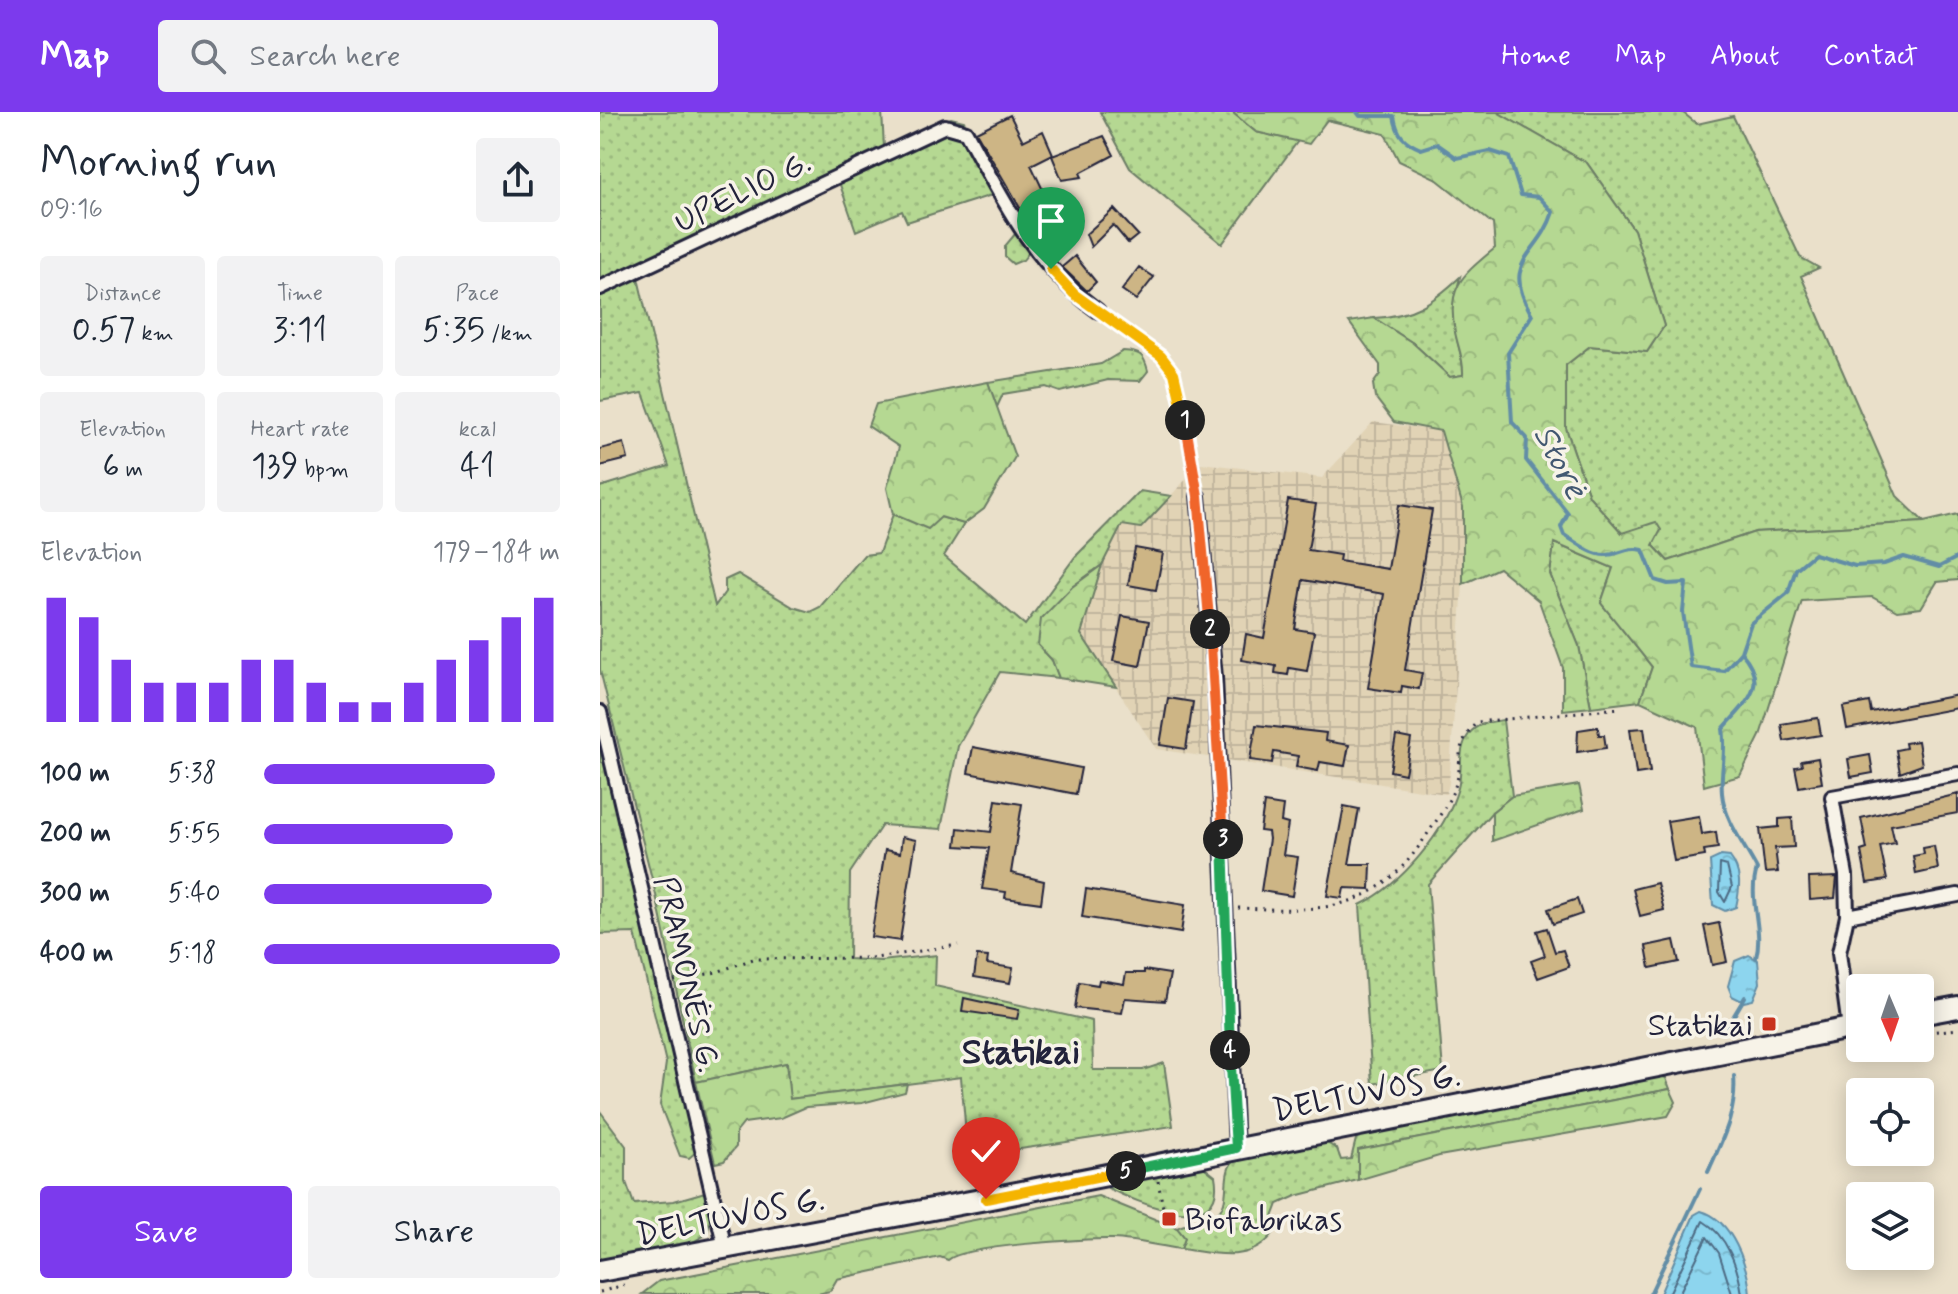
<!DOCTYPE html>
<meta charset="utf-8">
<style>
body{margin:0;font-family:Mynerve,sans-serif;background:#f2f2f3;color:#1f2937;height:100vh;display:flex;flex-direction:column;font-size:30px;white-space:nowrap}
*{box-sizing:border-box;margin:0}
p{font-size:26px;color:#747a83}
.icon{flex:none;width:44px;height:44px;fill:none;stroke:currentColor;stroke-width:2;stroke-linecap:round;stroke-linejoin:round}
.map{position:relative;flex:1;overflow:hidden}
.sheet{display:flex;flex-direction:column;background:#fff;width:600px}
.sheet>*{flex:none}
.needle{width:52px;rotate:178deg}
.tools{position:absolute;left:1246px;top:862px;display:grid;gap:16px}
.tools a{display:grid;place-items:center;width:88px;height:88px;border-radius:8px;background:#fff;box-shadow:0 4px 20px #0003;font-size:40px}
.pin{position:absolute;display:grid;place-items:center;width:68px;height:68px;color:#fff;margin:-82px -34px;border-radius:50% 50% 50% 0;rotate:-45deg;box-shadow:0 0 8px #0007}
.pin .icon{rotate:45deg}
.km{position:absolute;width:40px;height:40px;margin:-20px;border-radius:50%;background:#222;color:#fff;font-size:22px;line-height:40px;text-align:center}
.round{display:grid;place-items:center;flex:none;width:84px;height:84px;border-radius:8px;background:#f2f2f3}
.summary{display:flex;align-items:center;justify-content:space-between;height:136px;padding:0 40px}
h1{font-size:44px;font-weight:600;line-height:60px}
.figures{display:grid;grid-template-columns:repeat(3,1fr);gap:12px;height:136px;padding:8px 40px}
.figures div{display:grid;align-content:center;border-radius:8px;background:#f2f2f3;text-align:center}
.figures b{font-size:34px;font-weight:600}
.figures small{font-size:22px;font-weight:400}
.figures p{font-size:22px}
.chart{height:224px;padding:16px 40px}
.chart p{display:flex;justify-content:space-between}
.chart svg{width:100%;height:144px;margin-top:8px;stroke:#7c3aed;stroke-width:6}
.primary-button{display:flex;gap:16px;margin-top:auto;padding:16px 40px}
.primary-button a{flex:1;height:92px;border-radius:8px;background:#7c3aed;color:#fff;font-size:32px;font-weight:600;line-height:92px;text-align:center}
.primary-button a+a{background:#f2f2f3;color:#1f2937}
ul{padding:0 40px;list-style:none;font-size:26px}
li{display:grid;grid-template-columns:128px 96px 1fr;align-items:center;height:60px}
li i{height:20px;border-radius:10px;background:#7c3aed}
header{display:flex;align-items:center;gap:48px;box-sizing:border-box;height:112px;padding:0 40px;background:#7c3aed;color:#fff}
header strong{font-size:38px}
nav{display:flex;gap:44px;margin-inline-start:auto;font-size:28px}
.search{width:560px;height:72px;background:#f2f2f3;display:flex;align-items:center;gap:20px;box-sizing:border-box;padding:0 28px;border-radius:8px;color:#747a83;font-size:30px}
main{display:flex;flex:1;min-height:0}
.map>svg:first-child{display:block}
.industrial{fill:url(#industrial-grid)}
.grass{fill:url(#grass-dots);stroke:#6c7d66;stroke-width:2}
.forest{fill:url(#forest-crowns);stroke:#6c7d66;stroke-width:2}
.water{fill:url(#water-ripples);stroke:#628da6;stroke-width:2}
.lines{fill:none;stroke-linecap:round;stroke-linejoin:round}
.shore{stroke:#4d6a83;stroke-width:2}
.stream{stroke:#628da6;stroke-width:4}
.building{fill:#cdb585;stroke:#22223b;stroke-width:2}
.minor-casing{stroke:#22223b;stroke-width:18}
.primary-casing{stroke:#22223b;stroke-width:26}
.path{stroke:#22223b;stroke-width:3;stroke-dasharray:2 6;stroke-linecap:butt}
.minor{stroke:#f7f3e8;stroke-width:12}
.primary{stroke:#f7f3e8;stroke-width:20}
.split-1-casing{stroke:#fff;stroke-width:16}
.split-2-casing{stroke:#fff;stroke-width:16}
.split-3-casing{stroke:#fff;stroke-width:16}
.split-4-casing{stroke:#fff;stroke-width:16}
.split-5-casing{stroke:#fff;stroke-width:16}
.split-6-casing{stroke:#fff;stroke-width:16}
.split-1{stroke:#f5b400;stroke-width:10}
.split-2{stroke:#f0652b;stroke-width:10}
.split-3{stroke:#f0652b;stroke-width:10}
.split-4{stroke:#22a559;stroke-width:10}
.split-5{stroke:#22a559;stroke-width:10}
.split-6{stroke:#f5b400;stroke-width:10}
.poi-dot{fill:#c8321e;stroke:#f7f3e8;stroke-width:3}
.labels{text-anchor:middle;stroke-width:7;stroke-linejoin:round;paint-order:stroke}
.street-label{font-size:32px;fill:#22223b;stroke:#f7f3e8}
.poi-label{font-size:32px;fill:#22223b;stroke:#f7f3e8;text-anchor:end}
.water-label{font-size:34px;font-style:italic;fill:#425871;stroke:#f7f3e8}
.quarter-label{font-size:36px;font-weight:bold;fill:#22223b;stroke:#f7f3e8}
</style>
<header>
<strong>Map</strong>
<div class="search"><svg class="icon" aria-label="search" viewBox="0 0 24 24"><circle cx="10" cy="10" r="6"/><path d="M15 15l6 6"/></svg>Search here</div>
<nav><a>Home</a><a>Map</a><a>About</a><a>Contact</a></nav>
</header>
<main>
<section class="sheet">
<div class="summary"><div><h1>Morning run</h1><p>09:16</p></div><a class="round"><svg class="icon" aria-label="share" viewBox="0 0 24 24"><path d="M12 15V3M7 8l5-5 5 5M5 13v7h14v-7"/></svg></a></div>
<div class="figures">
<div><p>Distance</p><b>0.57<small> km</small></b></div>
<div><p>Time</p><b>3:11</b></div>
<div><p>Pace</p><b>5:35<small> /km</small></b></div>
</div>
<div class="figures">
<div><p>Elevation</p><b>6<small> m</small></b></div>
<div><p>Heart rate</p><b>139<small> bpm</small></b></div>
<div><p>kcal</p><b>41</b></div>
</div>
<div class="chart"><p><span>Elevation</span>179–184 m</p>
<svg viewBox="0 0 160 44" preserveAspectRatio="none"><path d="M5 44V6M15 44V12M25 44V25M35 44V32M45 44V32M55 44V32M65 44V25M75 44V25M85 44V32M95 44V38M105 44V38M115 44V32M125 44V25M135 44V19M145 44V12M155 44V6"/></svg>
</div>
<ul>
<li><b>100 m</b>5:38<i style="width:78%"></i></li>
<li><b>200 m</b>5:55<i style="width:64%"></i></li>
<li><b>300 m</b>5:40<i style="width:77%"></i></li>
<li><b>400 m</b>5:18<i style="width:100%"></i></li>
</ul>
<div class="primary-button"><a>Save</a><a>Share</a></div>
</section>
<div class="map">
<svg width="1358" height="1182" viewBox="0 0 1358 1182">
<defs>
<pattern id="industrial-grid" width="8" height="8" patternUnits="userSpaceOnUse" patternTransform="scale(2)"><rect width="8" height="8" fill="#e1d3b5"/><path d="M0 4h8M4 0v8" fill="none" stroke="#c1b59d"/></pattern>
<pattern id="grass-dots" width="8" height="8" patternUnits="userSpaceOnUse" patternTransform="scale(2)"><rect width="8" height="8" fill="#b5d892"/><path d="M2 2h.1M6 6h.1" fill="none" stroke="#9bb97f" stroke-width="1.8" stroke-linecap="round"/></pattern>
<pattern id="forest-crowns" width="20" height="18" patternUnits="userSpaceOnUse" patternTransform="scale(2)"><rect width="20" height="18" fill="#b5d892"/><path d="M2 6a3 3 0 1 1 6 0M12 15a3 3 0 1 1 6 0" fill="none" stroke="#9bb97f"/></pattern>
<pattern id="water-ripples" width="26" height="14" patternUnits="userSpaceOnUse" patternTransform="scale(2)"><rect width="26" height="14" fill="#8dd5ee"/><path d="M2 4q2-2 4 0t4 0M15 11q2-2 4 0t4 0" fill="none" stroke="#79b7cd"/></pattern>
</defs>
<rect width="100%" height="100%" fill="#eae0ca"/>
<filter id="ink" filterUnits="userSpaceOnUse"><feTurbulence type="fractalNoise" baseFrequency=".0125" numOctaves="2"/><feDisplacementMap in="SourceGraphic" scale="16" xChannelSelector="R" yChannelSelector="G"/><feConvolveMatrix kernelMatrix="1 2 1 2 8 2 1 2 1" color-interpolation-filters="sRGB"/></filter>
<g filter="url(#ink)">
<path class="industrial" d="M773 310 841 319 863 395V472L849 672 846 682 556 637 481 522 502 453 522 412 541 416 601 351 722 366Z"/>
<path class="grass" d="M0 0H282L284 35 351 6 364 9 411 99 477 180 543 226 539 229 470 185 431 138 423 148 413 152 405 145V134L416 121 395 82 307 110 302 99 256 119 238 67 38 166 115 494 125 480V468L138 462 193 495 210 500 220 495 264 443 279 441 293 402 328 416 340 405 364 412 344 444 425 513 475 445 540 379 571 384 541 416 522 413 502 453 472 475 438 533 452 548 459 566 400 560 358 634 341 717 282 713 250 761 249 847 281 849 336 843 335 874 492 909 493 958H543L564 951 573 1014 368 1045 361 965 189 987 187 951 96 970 56 783 0 558V375L69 354 43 281 0 289Z
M500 0H632L656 20 698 29 622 132 530 56Z
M897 0H1082L1097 12 1133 4 1200 145 1219 156 1201 164 1297 384 1324 410 1155 420 1068 449 1053 433 1060 418 1022 421 989 384 966 316V253L990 234 1047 240 1064 214 1034 118 987 51Z
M860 165C856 182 852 199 855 217 857 234 864 246 863 263L850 265 813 231 774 206C813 204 832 191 860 165Z
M523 239C540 240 544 242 548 259L540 269 508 268 460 280 446 275 403 282 397 295 388 270 501 252Z
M954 431 1013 456 1001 491 1052 555 1040 589 991 595 979 534 950 462Z
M903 608 912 684 892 700 828 772 843 959 772 972 760 793C801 773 845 721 858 676 863 658 857 638 869 622 877 611 891 610 903 608Z
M0 619 96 1040 89 1046 80 1044 60 993 66 951 35 821 0 822Z
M1058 963 1066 966 1070 977 758 1038V1068L696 1084 678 1092 672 1108 674 1120C652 1153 614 1141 581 1137L585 1126 577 1116C589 1109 602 1115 614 1105 635 1088 618 1062 636 1046L722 1028 737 1037 741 1048 751 1047 756 1027 763 1021Z
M0 999 26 1034V1070L34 1092 74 1089 105 1080 110 1107 107 1122 89 1132 0 1149Z
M601 1053 615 1064C627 1129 535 1090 508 1076L510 1072Z"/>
<path class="forest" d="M632 0H897L987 51 1034 118 1064 214 1047 240 990 234 966 253V316L989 384 1022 421 1056 410 1061 418 1053 433 1068 449 1155 420 1324 410 1358 402V468L1337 470 1321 496 1297 499 1272 485 1202 489 1160 624 1140 664 1104 674 1097 615 1040 589 1052 555 1001 491 1013 456 954 431 950 462 979 534 991 595 963 598V556L939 489 899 456 863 472V395L841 319 794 310 775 285 773 272 780 262V253L749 210 774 206 813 231 850 265 863 263C864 247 858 236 855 220 846 174 863 163 895 136L893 112 835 66 799 49 785 22 727 8 709 32 656 20Z
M388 270 415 345 384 397 364 412 341 405 328 417 293 402 287 376 299 335 268 314 276 292Z
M502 453 481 522 516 575 459 566 452 548 438 533 441 507 472 475Z
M979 673 984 697 892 729V700L912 684Z
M186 951 190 987 307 972 305 980 262 991 206 995 181 1006 144 1011 136 1021V1035L124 1049 115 1051 96 970Z
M1070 977 1076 990 1068 1004 839 1044 758 1068V1038Z
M498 1084 577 1116 585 1126 581 1137C559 1134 535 1128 513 1127 487 1126 362 1134 348 1148L340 1145 237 1167 230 1179 218 1182H42L59 1169Z"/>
<path class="water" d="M1121 744 1130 745C1142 760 1140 777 1136 795L1125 799 1113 793 1110 749Z
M1149 843 1158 848 1160 871 1153 888 1144 890 1132 884 1128 874 1135 849Z
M1101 1099C1132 1107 1148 1154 1150 1182H1060L1094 1103Z"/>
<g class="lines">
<path class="shore" d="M1120 752 1127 754 1132 775 1125 790 1119 780Z
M1069 1182 1103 1109C1127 1123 1138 1155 1142 1182
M1079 1182 1107 1125 1119 1141 1132 1182"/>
<path class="stream" d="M757 0 760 4H794C797 23 804 30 821 37L837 32 857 46 890 39 909 45 921 83 939 85 953 100C939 145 899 147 932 203L908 241 912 310 927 326 926 348 968 401 961 415 964 423C976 430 991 443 1005 443 1020 443 1027 434 1043 438L1055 468 1068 472 1086 471 1083 500 1091 555 1124 559 1141 540 1151 511 1188 481 1196 457 1214 442 1255 454 1284 452 1304 445 1339 455 1358 445
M1141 540C1171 574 1145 591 1123 617 1127 640 1120 659 1122 681 1124 707 1145 734 1157 757 1147 788 1164 815 1156 846
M1124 920 1145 885
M1108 1060C1123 1026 1137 1001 1134 964
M1050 1182 1100 1077"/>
</g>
<path class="building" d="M410 3 423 29 443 19 453 42 431 53 443 78 438 80 448 93 427 108 376 20Z
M504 24 514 43 480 61 482 65 462 68 452 44Z
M514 97 538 123 528 131 513 113 491 135 486 122Z
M475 144 496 170 487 179 462 155Z
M539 155 554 165 536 188 522 178Z
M24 331 28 347 0 354V337Z
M688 388 716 392 708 438 740 443 739 449 788 457 799 393 832 398 805 558 822 561 819 577 802 574 801 581 768 576 784 482 703 468 695 517 714 520 707 559 689 556 688 563 675 561 676 554 642 548 646 522 664 526Z
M535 436 563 441 556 478 528 473Z
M522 504 549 509 540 554 513 549Z
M1358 583V596L1247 617 1243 595 1269 590 1271 600Z
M568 586 593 590 586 637 560 633Z
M1218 606 1221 623 1184 629 1181 612Z
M656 613 726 621 725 629 749 633 745 654 720 650 718 659 696 655 698 644 674 640 672 651 650 648Z
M998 615 999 623H1004L1006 636 977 640 978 618Z
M1044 616 1050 660 1036 662 1030 617Z
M796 624 811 627 805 662 790 659Z
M1318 629 1322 653 1300 661 1296 638 1306 636 1305 631Z
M373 635 481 656 476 682 368 661Z
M1270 643 1273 661 1251 665 1248 647Z
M1218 646 1222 671 1199 675 1195 655 1202 654 1201 649Z
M1358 682V701L1291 713 1295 731 1280 734 1287 768 1267 771 1261 739 1267 737 1261 706Z
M396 688 422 692 411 761 444 769 441 791 405 786 406 780 382 777 389 736 356 734 358 716 391 720Z
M664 691 683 694 681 710 688 712 683 743 698 745 692 784 661 779 669 727 668 720 660 719Z
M744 694 759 697 749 752H771L770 777 744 776 742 786 727 784Z
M1099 704 1102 722 1116 720 1118 736 1104 738 1105 744 1074 749 1067 709Z
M1192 706 1194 735 1175 736 1178 760 1165 761 1160 717 1179 715V707Z
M302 725 316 728 300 829 271 825 285 738 300 741Z
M1334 734 1338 757 1316 762 1313 744 1324 742 1323 736Z
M1237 765 1235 786 1210 788 1209 766Z
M1057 771 1064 798 1040 804 1033 777Z
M486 777 585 793 581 821 482 805Z
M977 787 982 802 953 812 948 797Z
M1119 811 1127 850 1112 853 1104 814Z
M947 816 955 840 963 838 969 855 938 866 931 849 945 844 937 819Z
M1074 828 1079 850 1050 856 1046 834Z
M377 844 388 845 387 852 413 856 410 871 374 865Z
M544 858 570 862 565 889 525 886 522 901 475 896 479 870 498 873 499 868 524 872 526 861H544Z
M364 886 419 898 417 907 362 899Z"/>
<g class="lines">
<g class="minor-casing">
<path id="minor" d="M0 176 345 14 366 20C402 87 435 154 498 199
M598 384 615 565 636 1036
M0 600 125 1136
M1247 804 1246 763 1232 685 1358 662
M1249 916 1239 841 1247 804 1358 783"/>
</g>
<g class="primary-casing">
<path id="primary" d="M1320 902 1358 895
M0 1159 386 1087 1260 914"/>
</g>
<path class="path" d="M508 206 543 229 574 261 596 372
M638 796C719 799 772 803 822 730 834 712 846 696 854 677 866 648 850 639 877 610L1020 596
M74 869 117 860 153 847 276 846 358 833
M1320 921 1358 917
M558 1069 564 1101
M0 1180 24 1173"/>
<use href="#minor" class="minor"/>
<use href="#primary" class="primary"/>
</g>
</g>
<g class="lines" filter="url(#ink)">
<g class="split-1-casing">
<path id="split-1" d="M451 157 474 182 561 244 574 261 585 308"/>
</g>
<g class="split-2-casing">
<path id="split-2" d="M585 308 598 384 610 517"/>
</g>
<g class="split-3-casing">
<path id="split-3" d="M610 517 623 727"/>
</g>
<g class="split-4-casing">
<path id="split-4" d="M623 727 630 938"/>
</g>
<g class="split-5-casing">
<path id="split-5" d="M526 1059 636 1036 630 938"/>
</g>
<g class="split-6-casing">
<path id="split-6" d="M386 1087 526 1059"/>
</g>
<use href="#split-1" class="split-1"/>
<use href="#split-2" class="split-2"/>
<use href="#split-3" class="split-3"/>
<use href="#split-4" class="split-4"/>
<use href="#split-5" class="split-5"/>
<use href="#split-6" class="split-6"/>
</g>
<g class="poi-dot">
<rect x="1161" y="904" width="16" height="16" rx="4"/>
<rect x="561" y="1099" width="16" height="16" rx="4"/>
</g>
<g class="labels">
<g class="street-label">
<text transform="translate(142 79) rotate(-26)" y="11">UPELIO G.</text>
<text transform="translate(88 862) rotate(77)" y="11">PRAMONĖS G.</text>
<text transform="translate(766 980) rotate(-11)" y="11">DELTUVOS G.</text>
<text transform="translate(130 1104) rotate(-11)" y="11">DELTUVOS G.</text>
</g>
<g class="poi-label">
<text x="1153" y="923">Statikai</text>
<text x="585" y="1118" text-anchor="start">Biofabrikas</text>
</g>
<g class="water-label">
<text transform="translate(962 349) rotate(62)" y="12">Storė</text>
</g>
<g class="quarter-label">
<text x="421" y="951">Statikai</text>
</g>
</g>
</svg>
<div class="tools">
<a><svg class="needle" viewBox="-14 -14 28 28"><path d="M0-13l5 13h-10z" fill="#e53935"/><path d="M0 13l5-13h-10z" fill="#747a83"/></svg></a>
<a><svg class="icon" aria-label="locate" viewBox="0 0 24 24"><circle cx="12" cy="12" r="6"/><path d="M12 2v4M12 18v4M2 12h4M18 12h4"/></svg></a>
<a><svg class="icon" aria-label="layers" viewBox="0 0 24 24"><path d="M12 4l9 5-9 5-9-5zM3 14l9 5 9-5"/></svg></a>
</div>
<div class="pin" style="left:451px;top:157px;background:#1e9e55"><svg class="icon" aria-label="arrive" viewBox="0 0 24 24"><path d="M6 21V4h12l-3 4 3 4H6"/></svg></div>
<div class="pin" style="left:386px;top:1087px;background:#d93025"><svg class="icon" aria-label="check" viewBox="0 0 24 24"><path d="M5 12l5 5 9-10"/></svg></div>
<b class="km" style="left:585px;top:308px">1</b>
<b class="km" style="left:610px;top:517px">2</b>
<b class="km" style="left:623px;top:727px">3</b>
<b class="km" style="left:630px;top:938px">4</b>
<b class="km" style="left:526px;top:1059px">5</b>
</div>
</main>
